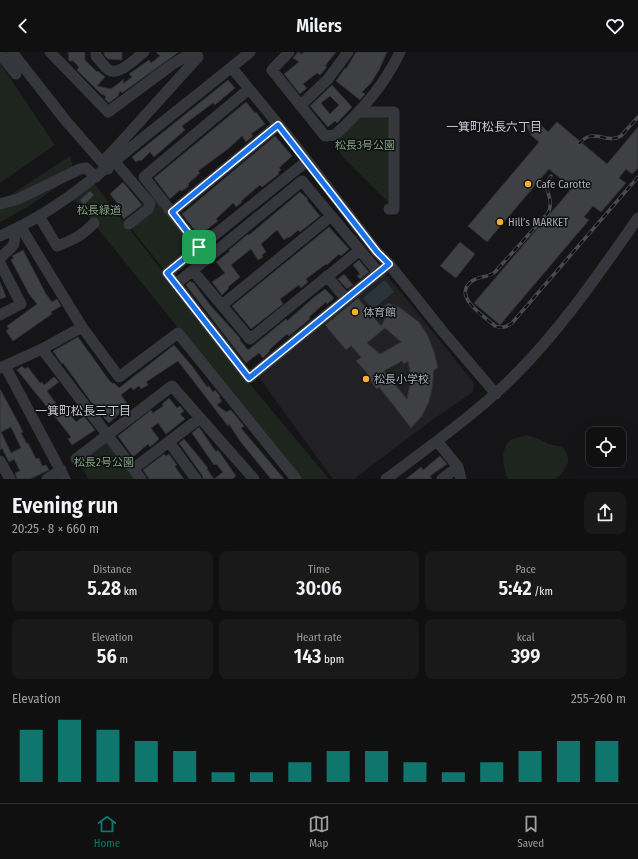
<!DOCTYPE html>
<meta charset="utf-8">
<style>
body{margin:0;font-family:"Fira Sans Condensed","Noto Sans JP",sans-serif;background:#19191a;color:#f1f3f6;height:100vh;display:flex;flex-direction:column;font-size:15px;white-space:nowrap}
*{box-sizing:border-box;margin:0}
p{font-size:13px;color:#9c9d9f}
.icon{flex:none;width:22px;height:22px;fill:none;stroke:currentColor;stroke-width:2;stroke-linecap:round;stroke-linejoin:round}
.map{position:relative;height:427px;overflow:hidden}
.details{display:flex;flex-direction:column;background:#101011;flex:1}
.details>*{flex:none}
.controls{position:absolute;left:586px;top:375px;display:grid;gap:8px}
.controls a{display:grid;place-items:center;width:40px;height:40px;border-radius:8px;background:#101011;box-shadow:0 4px 16px #0002,0 0 0 1px #303031;font-size:20px}
.pin{position:absolute;display:grid;place-items:center;width:34px;height:34px;color:#fff;margin:-17px;border-radius:8px;box-shadow:0 2px 6px #0006}
.round{display:grid;place-items:center;flex:none;width:42px;height:42px;border-radius:8px;background:#19191a}
.summary{display:flex;align-items:center;justify-content:space-between;height:68px;padding:0 12px}
h1{font-size:22px;font-weight:600;line-height:30px}
.stats{display:grid;grid-template-columns:repeat(3,1fr);gap:6px;height:68px;padding:4px 12px}
.stats div{display:grid;align-content:center;border-radius:8px;background:#19191a;text-align:center}
.stats b{font-size:20px;font-weight:600}
.stats small{font-size:11px;font-weight:400}
.stats p{font-size:11px}
.chart{height:112px;padding:8px 12px}
.chart p{display:flex;justify-content:space-between}
.chart svg{width:100%;height:72px;margin-top:4px;stroke:#0f766e;stroke-width:6}
header{display:flex;justify-content:space-between;align-items:center;height:52px;padding:0 12px;background:#101011;font-size:18px;font-weight:600}
.menu{display:flex;justify-content:space-around;align-items:center;height:56px;border-top:1px solid #303031;background:#101011;font-size:11px;color:#9c9d9f}
.menu a{display:grid;justify-items:center;gap:2px}
.menu .active{color:#0f766e}
.map>svg:first-child{display:block}
.built{fill:#212124}
.green{fill:#1d251e}
.water{fill:#2b343b}
.building{fill:#3f4044;stroke:#2f2f33;fill-rule:evenodd}
.lines{fill:none;stroke-linecap:round;stroke-linejoin:round}
.minor{stroke:#36373c;stroke-width:11}
.rail-casing{stroke:#494b51;stroke-width:3.5}
.rail{stroke:#101012;stroke-width:2;stroke-dasharray:6;stroke-linecap:butt}
.route-casing{stroke:#fff;stroke-width:8}
.route{stroke:#1a73e8;stroke-width:5}
.poi-dot{fill:#f4af2f;stroke:#101012;stroke-width:1.5}
.labels{text-anchor:middle;stroke-width:3;stroke-linejoin:round;paint-order:stroke}
.park-label{font-size:11px;fill:#7da27f;stroke:#101012}
.poi-label{font-size:11px;fill:#a6acb7;stroke:#101012;text-anchor:start}
.neighbourhood-label{font-size:12px;fill:#c8cbd3;stroke:#101012}
</style>
<header><svg class="icon" aria-label="back" viewBox="0 0 24 24"><path d="M15 5l-7 7 7 7"/></svg>Milers<svg class="icon" aria-label="heart" viewBox="0 0 24 24"><path d="M12 20l-8-8c-3-5 5-10 8-4 3-6 11-1 8 4z"/></svg></header>
<div class="map">
<svg width="638" height="427" viewBox="0 0 638 427">
<rect width="100%" height="100%" fill="#151517"/>
<path class="built" d="M386 222 474 331 473 340 428 371 354 427H333L258 324 322 270Z"/>
<path class="green" d="M0 11 55 93 0 131Z
M360 63H385L389 68V151L344 106C339 100 335 93 337 85Z
M70 104 75 124 60 133 26 156 0 170V146L9 144Z
M94 131 249 331 329 427H300L74 147Z
M158 147 195 194 165 219 127 171Z
M527 383 539 387 548 392 563 395C565 398 567 402 568 405 570 413 561 423 555 427H508C503 416 499 397 511 388 515 386 522 385 527 383Z
M108 386 138 427H89L77 409Z"/>
<path class="water" d="M385 228 394 240 373 257 363 246Z"/>
<path class="building" d="M68 0H85V8L97 20 98 19 105 25 97 34 111 37 124 27 123 32 132 25 129 22 149 8 151 11 160 4 156 0H179L122 41 120 39 118 44 109 51 105 47 106 44 101 42 77 18 79 15 73 9H69Z
M104 0H122V8L108 7 104 3Z
M298 0 302 2 304 0H336L325 14 327 15 320 23 317 21 303 32 307 36 300 42 284 22 299 10 293 6Z
M356 0H387L379 18 371 31 362 40 365 42 360 48 336 29 345 16 346 17Z
M228 28 235 36 222 47 215 53 213 51 182 74 185 78 154 105 150 100 141 109 139 108 136 110 132 105Z
M332 33 352 55 337 71 335 69 328 75 310 54ZM330 44 339 53 330 62 321 51Z
M246 50 255 61 256 60 265 72 251 82 253 84 246 90 242 84 228 97 198 119 200 121 188 132 189 134 182 139 180 138 170 147 154 126Z
M529 70 540 72 548 80 557 70 607 112 638 75V116L632 122 626 117 619 126 626 131 601 160 593 154 584 165 589 168 500 273 474 251 572 136 549 117 487 190 468 174 539 90 531 83 526 72Z
M275 84 292 104 279 116 281 118 278 120 279 122 262 135 260 133 241 149 242 150 236 155 233 151 216 167 218 169 205 179 206 180 200 185 182 162Z
M123 130 142 153 124 167 119 160 122 157 110 142Z
M90 139 94 143 84 153 80 148Z
M300 140 308 147 307 148 320 164 300 180 298 178 289 186 288 185 284 188 277 178 261 192 266 200 262 203 263 205 258 208 251 197 231 213 240 225 228 235 229 236 222 243 212 230 225 221 216 210 230 199 229 198 248 182 249 183Z
M329 175 349 197 341 204 339 202 327 213 326 212 306 227 308 230 301 236 299 233 280 247 283 252 251 277 232 254Z
M460 190 475 202 456 226 440 214Z
M23 198 46 242 52 250 57 247 61 254 51 260 52 262 13 289 6 279 9 277 7 274 37 252 29 242 11 208 14 206 12 204Z
M359 208 369 220 360 227 357 224 360 222 353 213Z
M344 222 353 233 347 237 338 227Z
M190 229 192 231 193 230 210 253 240 286V288L248 298 286 267 287 269 313 246 325 237 334 246 327 252 326 250 309 265 310 267 289 284 287 282 269 298 270 299 263 306 259 301 246 311 186 233Z
M0 230 6 245 0 247Z
M358 246 381 274 387 263 381 256 388 251 399 255 419 270 427 282 434 299 438 316 434 318 432 337 429 350 422 364 411 376 379 335 377 337 366 323 367 321 356 309 361 305 351 294 346 298 325 273ZM385 276 401 290 380 302 367 291ZM402 309 404 312 408 309 410 320V331L407 347 384 319Z
M78 285 109 328 113 332 114 331 119 336 174 293 192 314 207 335 209 334 213 340 215 338 220 344 219 345 222 349 217 353 226 360 231 358 244 374 241 376 284 427H271L240 389 229 372 228 374 178 309 146 330 148 333 141 337 139 334 133 338 131 335 121 343 130 356 123 361 122 359 109 371 97 358 63 311 62 312 53 299Z
M22 314 25 317 28 315 40 331 42 330 44 333 54 325 59 330 47 339 59 356 63 353 76 370 84 364 95 378 72 393 68 387 71 385 64 376 17 318Z
M0 337 18 370 23 380 21 381 27 392 28 391 36 407 39 406 42 414 46 413 49 418 30 427H17L15 421 20 419 14 407 9 410 2 396 0 398ZM11 375 21 396 11 401 1 380Z
M169 346 177 356 180 354 184 359 180 362 185 367 166 382 158 371 151 376 159 387 150 395 148 392 133 405 118 384 151 358 153 361 163 354 162 352Z
M199 375 216 400 218 398 236 424 232 427H203L202 423 179 391 184 387 208 416 207 417 214 427 223 420 216 412 214 413 192 381Z
M164 402 166 404 169 402 177 413 175 414 178 419 184 427H149L143 418Z
M440 404 447 412 430 424 432 427H406L421 415 423 418Z"/>
<g class="lines">
<path class="minor" d="M12 0 66 69 108 117
M50 0 108 60 173 12 193 0
M96 0V4C100 8 104 15 109 18 119 24 136 6 144 0
M289 0 272 18 325 84 335 83C362 58 384 34 400 0
M0 2 16 22
M232 16 295 93 377 200 389 212 444 281 496 342
M301 53 328 27 348 0
M360 60H394V157H389
M102 110 114 98 198 5 196 0
M115 110 150 151 148 157 129 172
M0 152 18 147 80 117 86 116 96 125
M172 160 278 73
M39 164 57 194C73 188 82 184 94 171
M20 174 82 275 119 325 178 281 296 427
M0 184C54 161 98 123 143 86 179 57 215 29 250 0
M199 195 144 125 249 37
M0 207C9 194 17 199 14 178
M0 211 21 252 0 263
M193 219 250 287 360 198
M379 221 302 129 176 232 249 326 389 212
M327 224 346 247
M176 232 167 221 307 109
M222 253 331 164
M42 297 141 427
M5 314 65 427
M0 316 42 297 82 275
M437 389 458 415 461 427
M169 390 196 427
M76 407 172 334 254 427
M0 409 10 427
M133 417 200 366
M47 427 61 418
M386 427C430 394 476 362 515 323 562 276 600 220 638 166
M442 427 458 415"/>
<g class="rail-casing">
<path id="rail" d="M579 92C593 74 606 93 621 84L638 65
M551 124C540 138 556 145 548 161L495 220C488 226 479 224 472 229 451 244 485 265 495 274 502 277 507 275 512 271L638 125"/>
</g>
<use href="#rail" class="rail"/>
</g>
<g class="lines">
<g class="route-casing">
<path id="route" d="M278 73 377 200 389 212 249 326 167 221 199 195 172 160Z"/>
</g>
<use href="#route" class="route"/>
</g>
<g class="poi-dot">
<circle cx="528" cy="132" r="4"/>
<circle cx="500" cy="170" r="4"/>
<circle cx="355" cy="260" r="4"/>
<circle cx="366" cy="327" r="4"/>
</g>
<g class="labels">
<g class="park-label">
<text x="365" y="97">松長3号公園</text>
<text x="99" y="162">松長緑道</text>
<text x="104" y="414">松長2号公園</text>
</g>
<g class="poi-label">
<text x="536" y="136">Cafe Carotte</text>
<text x="508" y="174">Hill’s MARKET</text>
<text x="363" y="264">体育館</text>
<text x="374" y="331">松長小学校</text>
</g>
<g class="neighbourhood-label">
<text x="494" y="79">一箕町松長六丁目</text>
<text x="83" y="363">一箕町松長三丁目</text>
</g>
</g>
</svg>
<div class="controls">
<a><svg class="icon" aria-label="locate" viewBox="0 0 24 24"><circle cx="12" cy="12" r="6"/><path d="M12 2v4M12 18v4M2 12h4M18 12h4"/></svg></a>
</div>
<div class="pin" style="left:199px;top:195px;background:#1e9e55"><svg class="icon" aria-label="arrive" viewBox="0 0 24 24"><path d="M6 21V4h12l-3 4 3 4H6"/></svg></div>
</div>
<section class="details">
<div class="summary"><div><h1>Evening run</h1><p>20:25 · 8 × 660 m</p></div><a class="round"><svg class="icon" aria-label="share" viewBox="0 0 24 24"><path d="M12 15V3M7 8l5-5 5 5M5 13v7h14v-7"/></svg></a></div>
<div class="stats">
<div><p>Distance</p><b>5.28<small> km</small></b></div>
<div><p>Time</p><b>30:06</b></div>
<div><p>Pace</p><b>5:42<small> /km</small></b></div>
</div>
<div class="stats">
<div><p>Elevation</p><b>56<small> m</small></b></div>
<div><p>Heart rate</p><b>143<small> bpm</small></b></div>
<div><p>kcal</p><b>399</b></div>
</div>
<div class="chart"><p><span>Elevation</span>255–260 m</p>
<svg viewBox="0 0 160 44" preserveAspectRatio="none"><path d="M5 44V12M15 44V6M25 44V12M35 44V19M45 44V25M55 44V38M65 44V38M75 44V32M85 44V25M95 44V25M105 44V32M115 44V38M125 44V32M135 44V25M145 44V19M155 44V19"/></svg>
</div>
</section>
<nav class="menu">
<a class="active"><svg class="icon" aria-label="home" viewBox="0 0 24 24"><path d="M3 11l9-7 9 7M6 9v11h12V9"/></svg>Home</a>
<a><svg class="icon" aria-label="map" viewBox="0 0 24 24"><path d="M3 6l6-2 6 2 6-2v14l-6 2-6-2-6 2zM9 4v14M15 6v14"/></svg>Map</a>
<a><svg class="icon" aria-label="saved" viewBox="0 0 24 24"><path d="M7 4h10v16l-5-4-5 4z"/></svg>Saved</a>
</nav>
